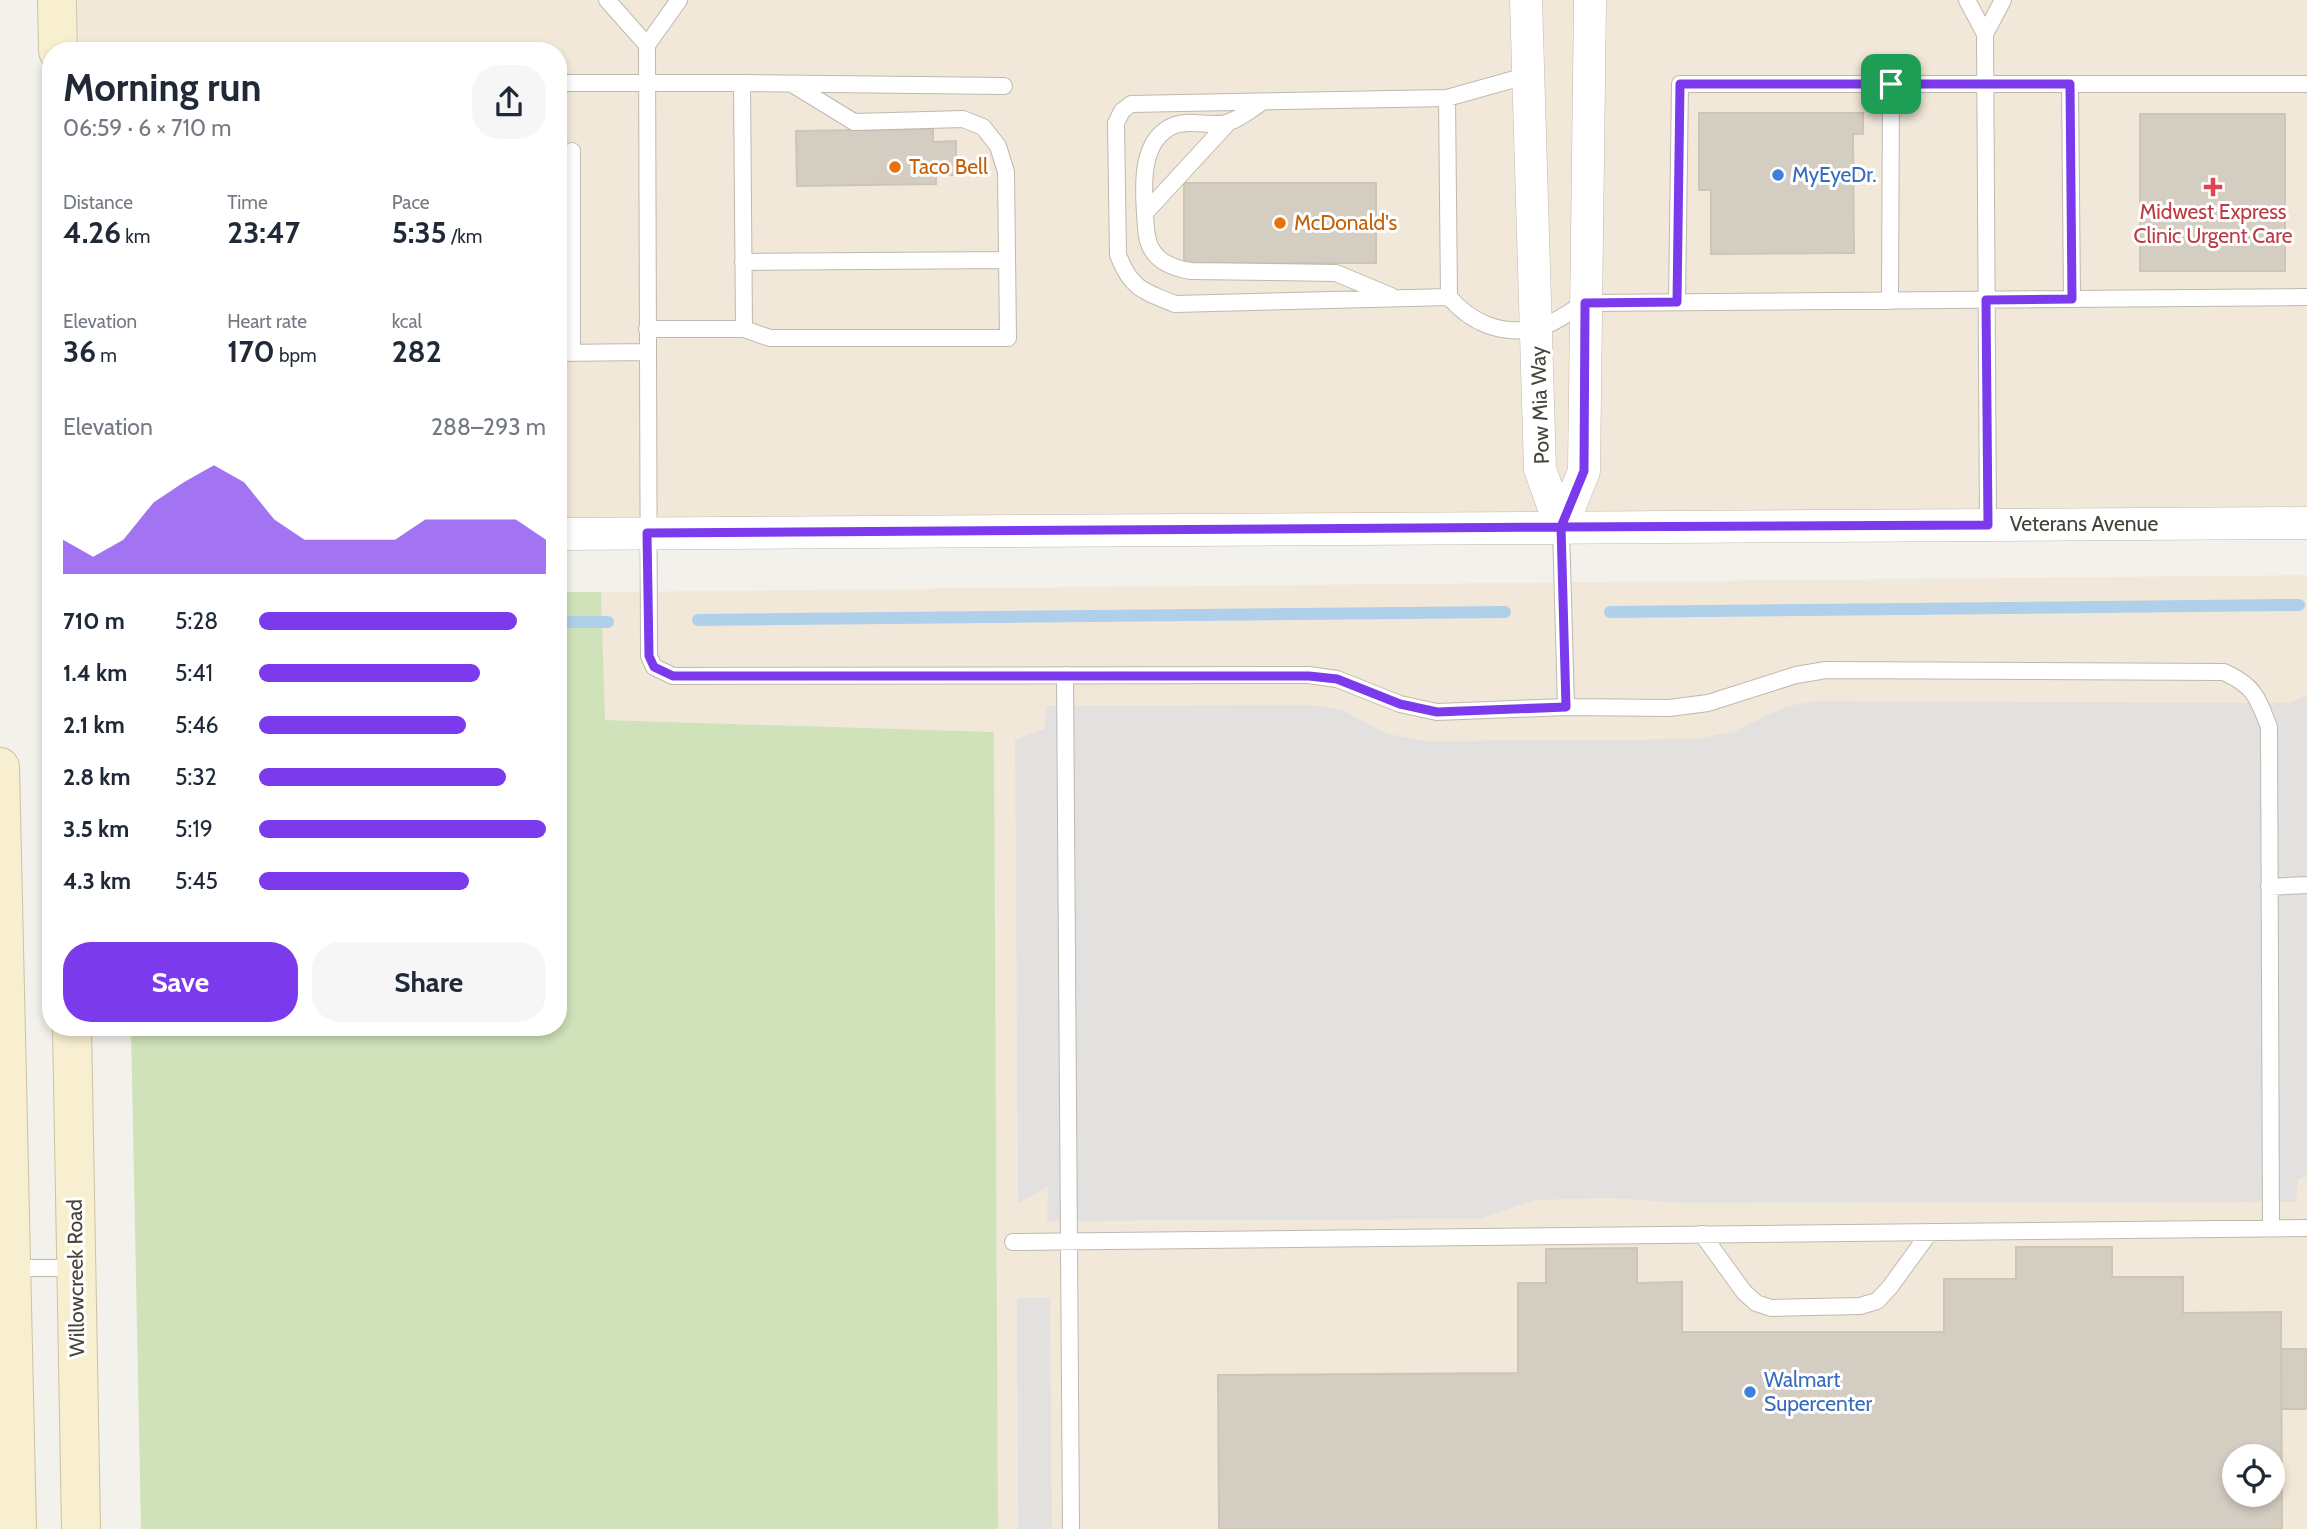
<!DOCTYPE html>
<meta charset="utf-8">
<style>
body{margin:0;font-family:Cabin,sans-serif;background:#f6f6f7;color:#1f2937;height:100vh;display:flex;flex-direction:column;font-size:26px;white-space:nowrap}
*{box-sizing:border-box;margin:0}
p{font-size:23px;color:#747a83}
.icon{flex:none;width:38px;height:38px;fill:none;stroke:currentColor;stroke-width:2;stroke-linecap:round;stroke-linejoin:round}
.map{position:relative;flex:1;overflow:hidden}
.side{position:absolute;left:42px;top:42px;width:525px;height:994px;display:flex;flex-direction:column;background:#fff;border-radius:28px;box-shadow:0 4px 10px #0003}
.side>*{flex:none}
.controls{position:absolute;left:2222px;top:1444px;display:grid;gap:14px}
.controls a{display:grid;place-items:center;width:63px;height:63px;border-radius:50%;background:#fff;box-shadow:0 4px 10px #0003;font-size:35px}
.pin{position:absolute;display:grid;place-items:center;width:60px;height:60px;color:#fff;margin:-30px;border-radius:14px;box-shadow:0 4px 10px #0006}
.round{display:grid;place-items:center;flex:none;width:74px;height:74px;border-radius:28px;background:#f6f6f7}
.headline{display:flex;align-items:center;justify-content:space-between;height:119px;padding:0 21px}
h1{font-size:38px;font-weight:700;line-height:52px}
.metrics{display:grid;grid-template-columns:repeat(3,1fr);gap:10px;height:119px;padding:7px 21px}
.metrics div{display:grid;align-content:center}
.metrics b{font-size:30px;font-weight:700}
.metrics small{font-size:19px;font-weight:400}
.metrics p{font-size:19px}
.chart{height:196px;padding:14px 21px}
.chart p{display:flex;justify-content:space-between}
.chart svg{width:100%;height:126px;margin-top:7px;fill:#7c3aed;opacity:.7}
.cta{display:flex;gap:14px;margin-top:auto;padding:14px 21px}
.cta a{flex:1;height:80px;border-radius:28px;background:#7c3aed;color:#fff;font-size:28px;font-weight:700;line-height:80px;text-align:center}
.cta a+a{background:#f6f6f7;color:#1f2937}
ul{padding:0 21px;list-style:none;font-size:23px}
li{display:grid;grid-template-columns:112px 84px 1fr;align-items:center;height:52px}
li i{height:18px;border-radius:9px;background:#7c3aed}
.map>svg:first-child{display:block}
.commercial{fill:#f2e8d9;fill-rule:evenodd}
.green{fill:#cfe2b9}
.parking{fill:#e3e1df}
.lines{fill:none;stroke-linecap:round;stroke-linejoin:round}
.stream{stroke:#afd0e8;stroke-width:12}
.building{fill:#d4cdc2;stroke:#cec5b6;stroke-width:2;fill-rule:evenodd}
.lane-casing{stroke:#beb9ae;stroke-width:18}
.street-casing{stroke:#beb9ae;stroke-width:33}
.secondary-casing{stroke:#cdc2a0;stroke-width:40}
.lane{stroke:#fff;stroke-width:16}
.street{stroke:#fff;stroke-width:32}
.secondary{stroke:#f8efd0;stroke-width:38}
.route-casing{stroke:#fff;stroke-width:14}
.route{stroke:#7c3aed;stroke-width:9}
.food-dot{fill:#e8710a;stroke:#fff;stroke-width:2.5}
.shop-dot{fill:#3f7fe0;stroke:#fff;stroke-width:2.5}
.health-dot{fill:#e0444e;stroke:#fff;stroke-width:2.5}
.labels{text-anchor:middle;stroke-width:6;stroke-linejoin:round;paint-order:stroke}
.food-label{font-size:21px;fill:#c56008;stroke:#fff;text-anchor:start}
.shop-label{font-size:21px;fill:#366cbe;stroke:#fff;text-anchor:start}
.health-label{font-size:21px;fill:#be3a42;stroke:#fff}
.street-label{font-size:21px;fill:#47423a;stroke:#fff}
</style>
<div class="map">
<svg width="2307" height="1529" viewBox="0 0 2307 1529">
<rect width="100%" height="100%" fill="#f3f1eb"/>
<path class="commercial" d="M78 0H2307V510L558 519V51H79Z
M2307 575V1529H998L994 732 604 720 601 592ZM2235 1456H2273V1494H2235Z"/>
<path class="green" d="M558 592H601L605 720 994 732 998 1529H141L131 1027H558Z"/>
<path class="parking" d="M2307 695V1176L2298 1180 2296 1202 1681 1203 1611 1198 1535 1200 1479 1219 1047 1221 1048 1187 1018 1203 1015 740 1044 729 1047 706 1312 705 1342 710 1388 734 1427 741 1698 739 1734 731 1787 706 1818 701 2291 703Z
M1017 1298H1050L1052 1529H1018Z"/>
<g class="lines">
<path class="stream" d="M1610 612 2299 605
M698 620 1505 612
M558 622H608"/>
</g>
<path class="building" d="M1699 113H1863V134H1853L1854 253 1711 254V190H1699Z
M2140 114H2285V271H2140Z
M933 129V142L956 141V175H936V184L797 186 796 131Z
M1184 183H1376V263H1184Z
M2016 1247H2112V1277H2183V1313L2281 1312 2282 1529H1219L1218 1375 1518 1373V1283H1546V1249L1637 1248V1283L1682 1282V1332H1944V1279H2016ZM2235 1456H2273V1494H2235Z
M2281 1349H2307V1409H2281Z"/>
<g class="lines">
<g class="lane-casing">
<path id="lane" d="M607 0 647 45
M679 0 647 45 649 656 654 667 673 676 1309 675 1337 679 1400 704 1437 712 1566 707 1669 708 1708 703 1796 675 1826 670 2224 672C2254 686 2257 696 2269 727L2271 1228
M1967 0 1985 34 2003 0
M1985 34 1988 525
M558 83H742L744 329H647
M742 83 1004 86
M2070 84 2072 299
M1447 98 1449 297C1471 323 1502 336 1537 328 1553 325 1570 311 1585 303L2307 297
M1261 103C1251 109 1240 119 1229 122 1213 128 1192 119 1175 125 1136 140 1144 196 1146 228 1147 256 1165 267 1191 271L1336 273 1391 296
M572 151V353
M1145 213 1228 123
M743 262 1006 260
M1449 297 1175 304C1143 291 1131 289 1118 255L1116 123 1122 111 1131 104 1447 98 1529 75
M1890 301 1891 84
M1677 302 1680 84H2307
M744 329 770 338H1008L1006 172 998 146 983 127 963 119 854 122 792 84
M558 353 647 352
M1561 528 1566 707
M1065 675 1071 1529
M2269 887 2307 885
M1702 1234 1744 1292 1756 1303 1771 1308 1860 1306 1877 1301 1890 1287 1930 1232
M1013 1242 2307 1228
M9 1268H76"/>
</g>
<g class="street-casing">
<path id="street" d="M1526 0 1540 469 1561 528
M1561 528 1584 471 1590 0
M558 534 2307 523"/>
</g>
<g class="secondary-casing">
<path id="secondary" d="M57 0 58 51
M0 767 17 1529
M72 1027 81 1529"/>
</g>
<use href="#lane" class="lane"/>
<use href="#street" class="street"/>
<use href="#secondary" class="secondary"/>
</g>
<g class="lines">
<g class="route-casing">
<path id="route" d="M1891 84H1680L1677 302 1585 303 1584 471 1561 527 647 533 649 656 654 667 673 676H1309L1337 679 1400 704 1437 712 1566 707 1561 527 1988 525 1986 300 2072 299 2070 84H1891"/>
</g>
<use href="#route" class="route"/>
</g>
<g class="food-dot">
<circle cx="895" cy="167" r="7"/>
<circle cx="1280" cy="223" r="7"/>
</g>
<g class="shop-dot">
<circle cx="1778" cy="175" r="7"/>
<circle cx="1750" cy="1392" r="7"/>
</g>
<path class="health-dot" d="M2209.5 176.5h7v7h7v7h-7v7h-7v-7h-7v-7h7z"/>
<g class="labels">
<g class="food-label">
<text x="909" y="174">Taco Bell</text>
<text x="1294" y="230">McDonald's</text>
</g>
<g class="shop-label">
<text x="1792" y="182">MyEyeDr.</text>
<text x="1764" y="1387">Walmart<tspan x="1764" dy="24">Supercenter</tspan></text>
</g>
<g class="health-label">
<text x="2213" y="219">Midwest Express<tspan x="2213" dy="24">Clinic Urgent Care</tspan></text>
</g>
<g class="street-label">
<text transform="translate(1540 405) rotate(-92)" y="7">Pow Mia Way</text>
<text x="2084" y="531">Veterans Avenue</text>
<text transform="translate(76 1278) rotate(-91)" y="7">Willowcreek Road</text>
</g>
</g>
</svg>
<div class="controls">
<a><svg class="icon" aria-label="locate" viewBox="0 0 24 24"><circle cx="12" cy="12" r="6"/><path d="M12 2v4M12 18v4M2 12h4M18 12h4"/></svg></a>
</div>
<div class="pin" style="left:1891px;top:84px;background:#1e9e55"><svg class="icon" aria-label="arrive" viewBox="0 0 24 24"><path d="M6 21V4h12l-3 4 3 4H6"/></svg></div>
<section class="side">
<div class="headline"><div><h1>Morning run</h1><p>06:59 · 6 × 710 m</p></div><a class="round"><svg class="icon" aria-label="share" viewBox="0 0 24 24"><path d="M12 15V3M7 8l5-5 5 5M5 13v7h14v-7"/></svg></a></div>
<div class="metrics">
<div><p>Distance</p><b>4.26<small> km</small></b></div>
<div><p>Time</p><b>23:47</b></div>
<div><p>Pace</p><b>5:35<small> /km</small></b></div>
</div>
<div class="metrics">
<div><p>Elevation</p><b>36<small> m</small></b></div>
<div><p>Heart rate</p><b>170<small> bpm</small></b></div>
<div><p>kcal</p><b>282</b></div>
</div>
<div class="chart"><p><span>Elevation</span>288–293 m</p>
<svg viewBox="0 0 160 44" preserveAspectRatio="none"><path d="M0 44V32L10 38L20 32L30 19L40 12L50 6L60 12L70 25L80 32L90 32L100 32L110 32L120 25L130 25L140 25L150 25L160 32V44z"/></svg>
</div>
<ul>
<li><b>710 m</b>5:28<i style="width:90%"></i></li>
<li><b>1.4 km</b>5:41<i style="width:77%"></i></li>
<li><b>2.1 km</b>5:46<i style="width:72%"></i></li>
<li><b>2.8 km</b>5:32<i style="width:86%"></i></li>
<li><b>3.5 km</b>5:19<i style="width:100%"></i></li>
<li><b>4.3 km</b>5:45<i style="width:73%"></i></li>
</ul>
<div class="cta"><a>Save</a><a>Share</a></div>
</section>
</div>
